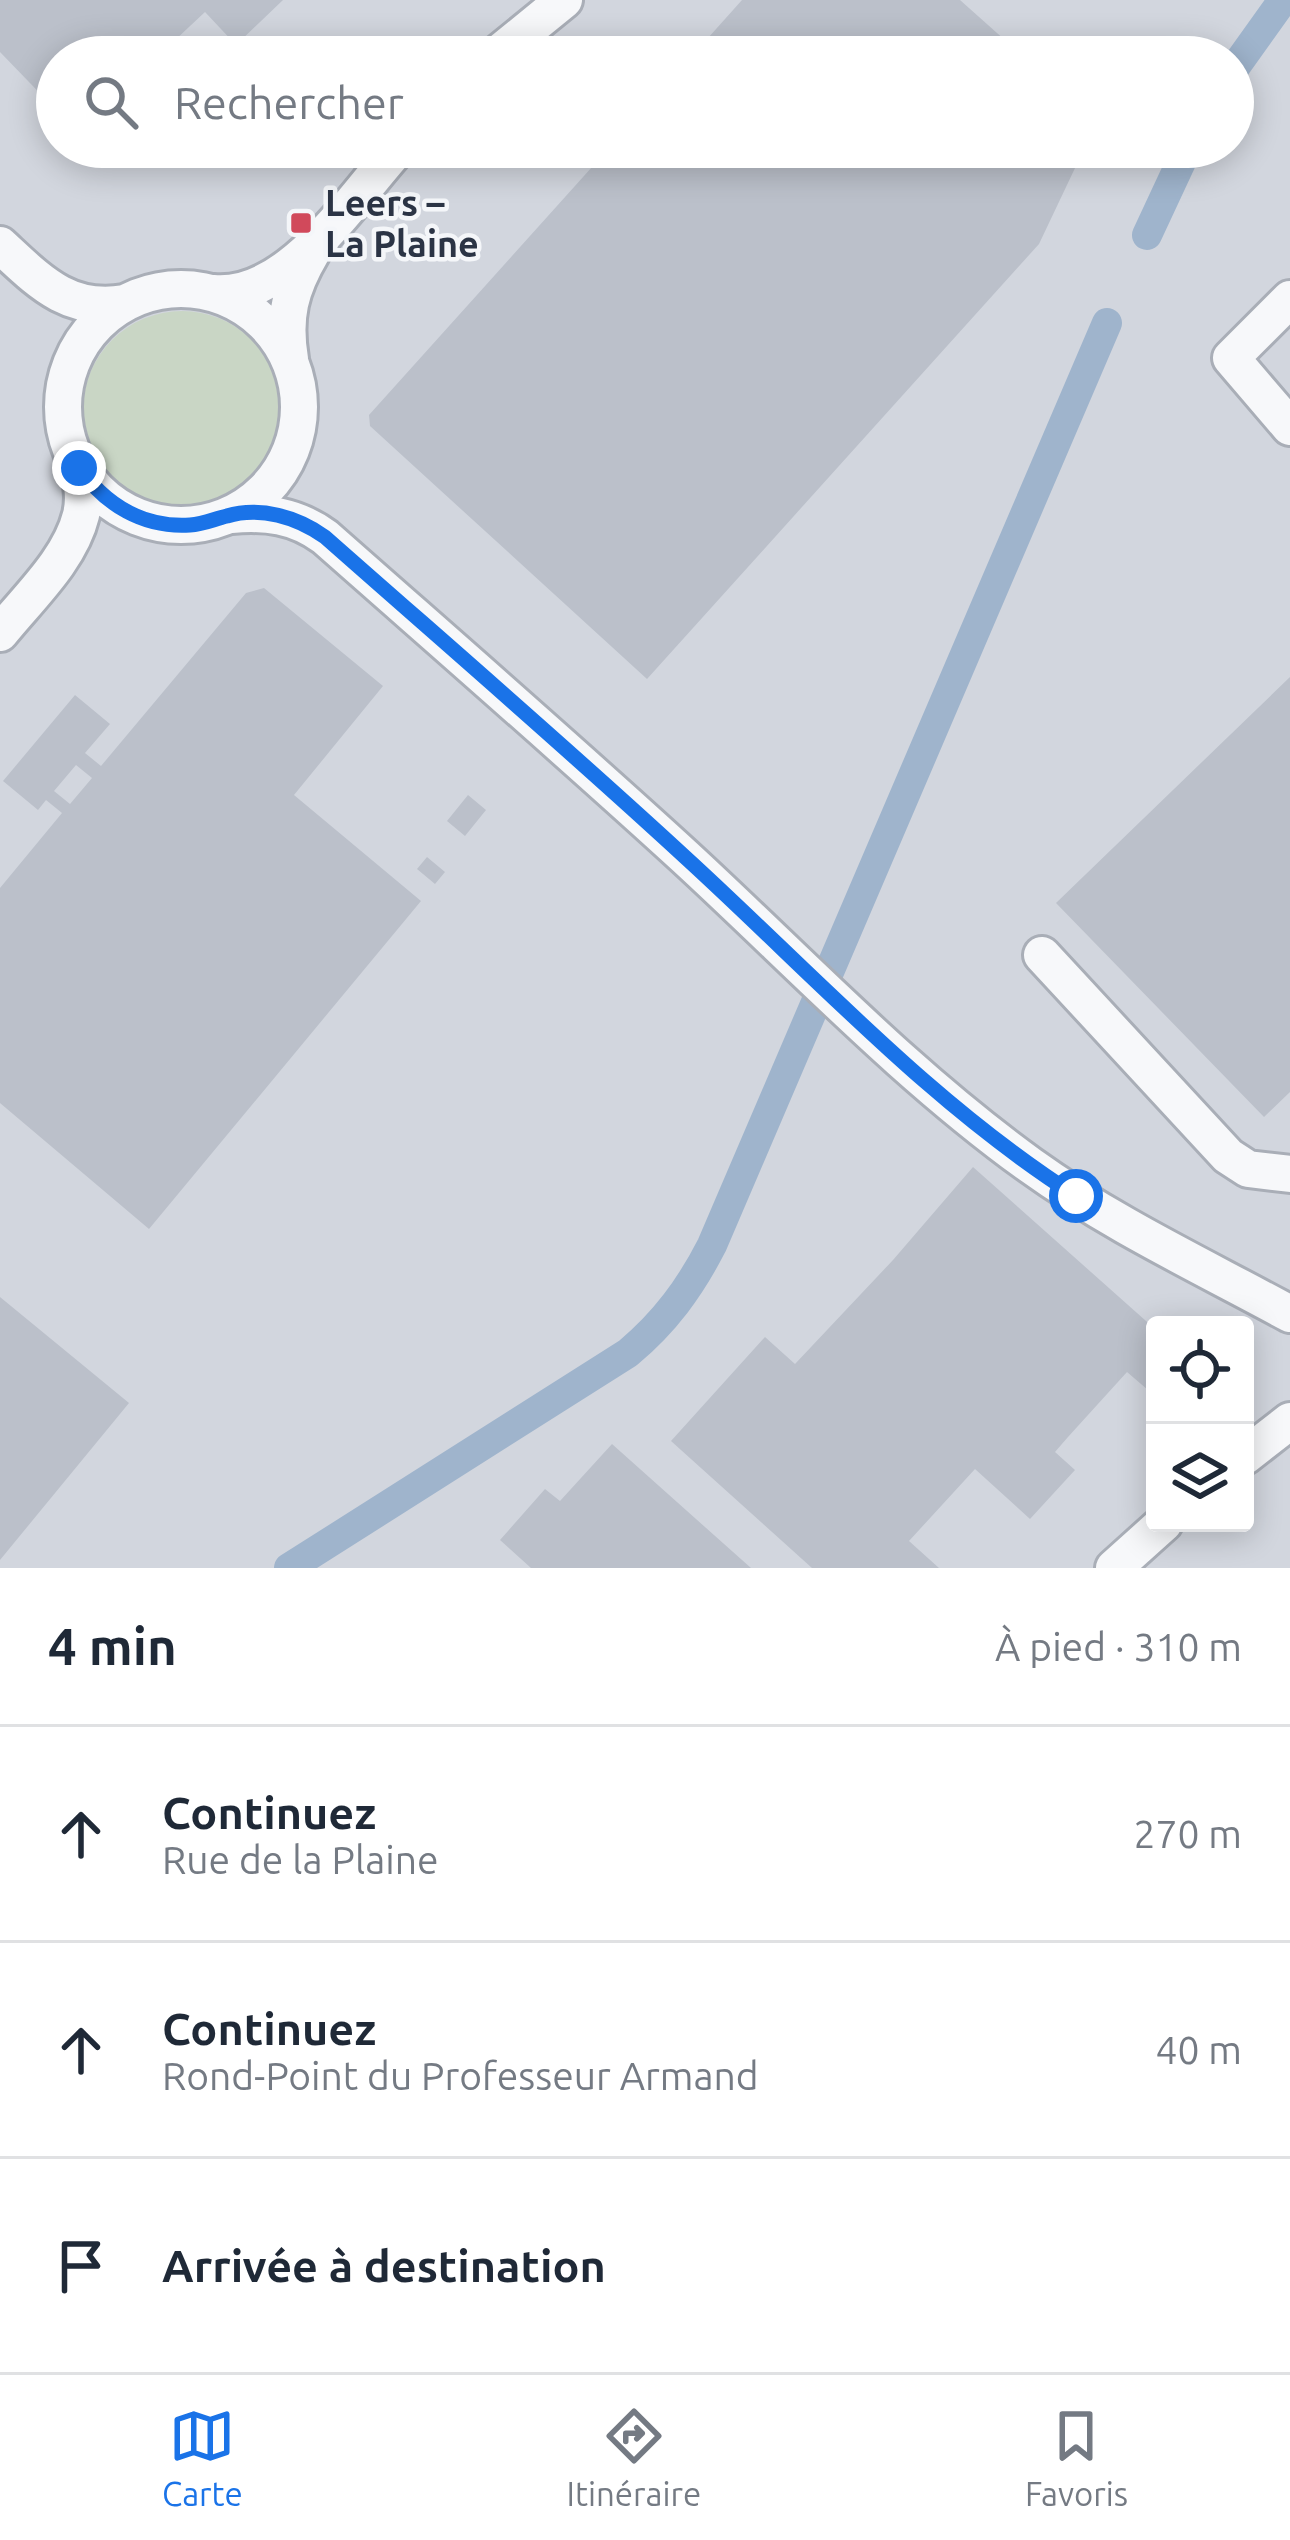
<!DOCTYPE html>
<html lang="fr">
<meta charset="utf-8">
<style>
:root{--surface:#fff;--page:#f2f2f3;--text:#1f2937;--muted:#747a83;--line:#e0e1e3;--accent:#1a73e8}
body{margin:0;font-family:Ubuntu,sans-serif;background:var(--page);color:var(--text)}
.controls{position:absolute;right:36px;bottom:36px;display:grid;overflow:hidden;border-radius:12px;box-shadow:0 6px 30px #0003}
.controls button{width:108px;height:108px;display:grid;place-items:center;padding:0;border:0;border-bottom:3px solid var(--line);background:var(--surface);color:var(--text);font:60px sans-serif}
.stop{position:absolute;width:36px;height:36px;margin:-27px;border:9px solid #1a73e8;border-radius:50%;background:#fff}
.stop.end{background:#1a73e8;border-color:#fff;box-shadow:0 3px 12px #0008}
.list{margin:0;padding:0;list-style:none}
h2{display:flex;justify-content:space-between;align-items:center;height:156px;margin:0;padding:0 48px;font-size:51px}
h2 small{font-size:39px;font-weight:400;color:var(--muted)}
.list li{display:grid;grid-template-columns:78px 1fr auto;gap:36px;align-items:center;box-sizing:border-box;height:216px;padding:0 48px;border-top:3px solid var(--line)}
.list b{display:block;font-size:45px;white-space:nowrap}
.list p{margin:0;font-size:39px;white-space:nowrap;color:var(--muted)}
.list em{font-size:39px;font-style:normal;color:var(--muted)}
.icon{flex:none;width:66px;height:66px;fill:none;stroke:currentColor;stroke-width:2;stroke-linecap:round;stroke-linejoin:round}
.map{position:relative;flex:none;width:1290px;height:1568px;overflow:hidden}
.search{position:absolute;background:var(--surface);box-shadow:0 6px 30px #0003;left:36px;right:36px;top:36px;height:132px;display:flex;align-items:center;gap:30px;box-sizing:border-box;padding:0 42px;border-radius:66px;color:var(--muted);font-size:45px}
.sheet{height:804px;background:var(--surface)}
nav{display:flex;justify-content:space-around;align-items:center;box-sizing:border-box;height:168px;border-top:3px solid var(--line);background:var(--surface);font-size:33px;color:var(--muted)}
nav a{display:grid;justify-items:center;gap:6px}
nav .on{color:var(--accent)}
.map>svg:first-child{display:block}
.built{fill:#d2d6de;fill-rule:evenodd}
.green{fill:#c9d6c5}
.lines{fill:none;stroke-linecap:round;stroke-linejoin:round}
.canal{stroke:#9fb4cc;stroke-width:30}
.building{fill:#bbc0ca;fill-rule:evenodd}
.minor-casing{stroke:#a9aeb7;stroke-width:42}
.minor{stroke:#f7f8fa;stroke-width:36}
.route{stroke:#1a73e8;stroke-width:15}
.poi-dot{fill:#d1495b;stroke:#f4f6f9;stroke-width:4.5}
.labels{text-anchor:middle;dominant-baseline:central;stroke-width:9;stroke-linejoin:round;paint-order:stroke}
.poi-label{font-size:36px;font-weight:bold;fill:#2b3445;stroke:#f4f6f9;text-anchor:start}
</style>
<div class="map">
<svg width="1290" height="1568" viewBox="0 0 1290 1568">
<rect width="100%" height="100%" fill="#e4e7ec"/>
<!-- built -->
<path class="built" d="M0,0H1290V1568H0ZM57,57H1233V147H57ZM1155,1325H1245V1523H1155Z"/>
<!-- green -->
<path class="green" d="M83 410a99 99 0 1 1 198 0a99 99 0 1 1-198 0Z"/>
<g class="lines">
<!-- canal -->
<path class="canal" d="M1233,70L1283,0
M1147,235L1188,147
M289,1568L628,1353C665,1322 690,1288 712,1245L1107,323"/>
</g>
<!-- building -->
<path class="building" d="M0,0H283L236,45L205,12L157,57H57V111L0,52Z
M742,0H960L1024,57H691Z
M610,147H1085L1039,244L647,679L370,426L369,415Z
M264,588L383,686L294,795L421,901L149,1229L0,1103V888L62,813L46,800L38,810L3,781L75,695L110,724L85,753L101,766L246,593ZM76,765L92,778L70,804L54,791Z
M1290,677V1092L1264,1117L1056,903Z
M468,795L486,810L465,836L447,821Z
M427,857L445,872L435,884L417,869Z
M973,1167L1155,1329V1381L1148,1390L1127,1372L1068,1437L1055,1452L1075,1470L1030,1519L975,1469L909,1541L939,1568H812L671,1441L765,1337L795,1364L893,1260Z
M0,1297L129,1403L0,1560Z
M612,1444L696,1519L751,1568H531L500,1540L545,1489L560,1501Z"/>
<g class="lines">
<!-- minor casing -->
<g class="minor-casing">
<path id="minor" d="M494,57L564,0
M0,245C39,281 68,313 125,303
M63 407a118 118 0 1 1 236 0a118 118 0 1 1-236 0Z
M213,293C290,300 352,198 399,147
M1290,299L1231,358L1290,427
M290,359C283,317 290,289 312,252
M231,515C266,512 295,515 325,537C445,643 566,748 685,857C798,961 905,1075 1030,1165C1112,1224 1202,1266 1290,1314
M0,633C28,598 70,560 81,515C85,499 82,483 79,468
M1042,955L1228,1156L1248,1169L1290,1174
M1245,1456L1290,1421
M1114,1568L1164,1523"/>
</g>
<!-- minor -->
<use href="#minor" class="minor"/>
</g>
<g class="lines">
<!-- route -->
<path class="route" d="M79,468C106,505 143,528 190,525C204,524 214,519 227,516C260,506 297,517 325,537C445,643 567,748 685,857C812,973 930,1103 1076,1196"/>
</g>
<!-- markers -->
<rect class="poi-dot" x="289" y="211" width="24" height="24" rx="6"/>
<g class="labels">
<!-- poi labels -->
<g class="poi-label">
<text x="325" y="202">Leers –<tspan x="325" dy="41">La Plaine</tspan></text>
</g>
</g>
</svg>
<div class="controls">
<button><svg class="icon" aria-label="locate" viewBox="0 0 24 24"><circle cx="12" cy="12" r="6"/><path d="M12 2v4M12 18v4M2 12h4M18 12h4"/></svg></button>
<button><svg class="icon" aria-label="layers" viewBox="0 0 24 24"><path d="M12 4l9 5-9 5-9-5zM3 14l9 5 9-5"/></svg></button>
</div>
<div class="stop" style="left:1076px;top:1196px"></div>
<div class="stop end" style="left:79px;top:468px"></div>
<div class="search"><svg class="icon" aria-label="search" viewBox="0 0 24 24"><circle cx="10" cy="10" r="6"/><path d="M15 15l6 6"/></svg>Rechercher</div>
</div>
<section class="sheet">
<h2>4 min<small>À pied · 310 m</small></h2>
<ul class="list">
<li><svg class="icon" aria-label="ahead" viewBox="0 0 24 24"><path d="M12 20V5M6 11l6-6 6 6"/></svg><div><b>Continuez</b><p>Rue de la Plaine</p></div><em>270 m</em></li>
<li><svg class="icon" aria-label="ahead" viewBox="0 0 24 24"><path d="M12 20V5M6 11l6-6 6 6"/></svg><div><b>Continuez</b><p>Rond-Point du Professeur Armand</p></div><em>40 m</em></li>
<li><svg class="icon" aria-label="arrive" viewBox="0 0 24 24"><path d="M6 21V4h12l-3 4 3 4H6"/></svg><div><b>Arrivée à destination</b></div></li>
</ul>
</section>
<nav>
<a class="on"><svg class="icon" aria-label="map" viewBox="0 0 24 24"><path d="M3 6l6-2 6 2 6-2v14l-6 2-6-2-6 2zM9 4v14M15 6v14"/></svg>Carte</a>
<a><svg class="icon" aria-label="directions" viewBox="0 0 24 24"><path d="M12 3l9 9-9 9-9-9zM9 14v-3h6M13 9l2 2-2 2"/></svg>Itinéraire</a>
<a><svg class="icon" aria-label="saved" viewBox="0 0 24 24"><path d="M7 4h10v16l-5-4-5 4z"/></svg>Favoris</a>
</nav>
